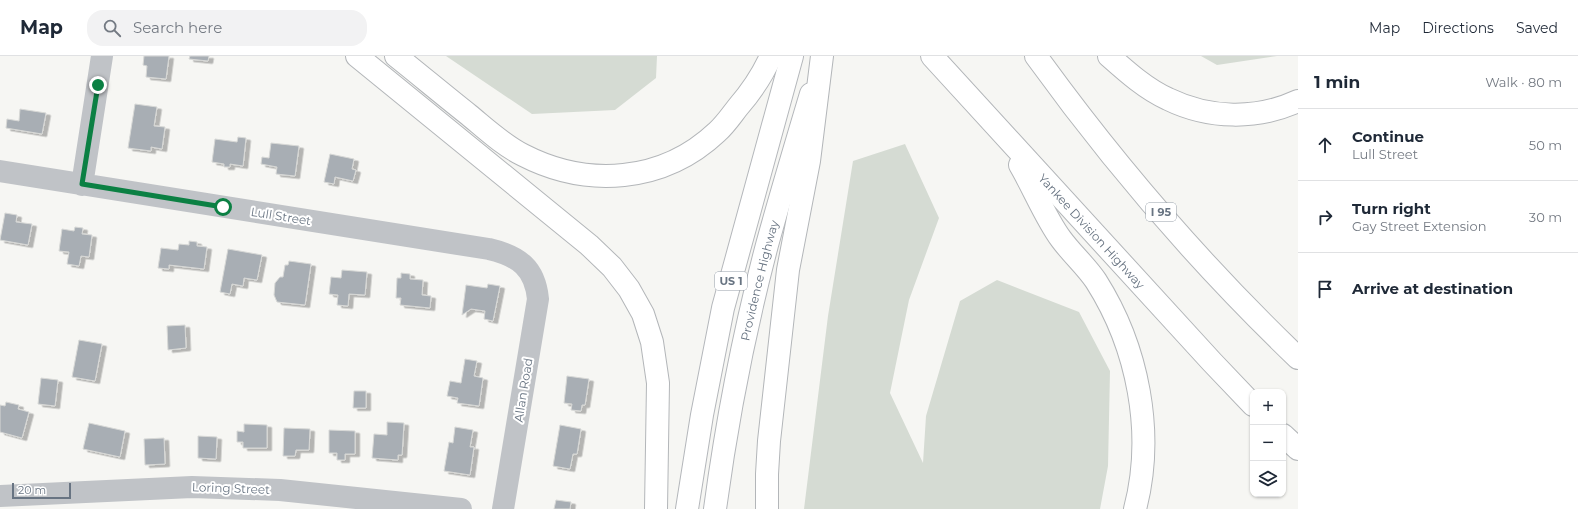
<!DOCTYPE html>
<meta charset="utf-8">
<style>
:root{--surface:#fff;--page:#f2f2f3;--text:#1f2937;--muted:#747a83;--line:#e0e1e3}
body{margin:0;font-family:Montserrat,sans-serif;background:var(--page);color:var(--text)}
.controls{position:absolute;right:12px;bottom:12px;display:grid;overflow:hidden;border-radius:8px;box-shadow:0 1px 3px #0004}
.controls button{width:36px;height:36px;display:grid;place-items:center;padding:0;border:0;border-bottom:1px solid var(--line);background:var(--surface);color:var(--text);font:20px sans-serif}
.scale{position:absolute;left:12px;bottom:10px;width:59px;box-sizing:border-box;padding-left:4px;border:2px solid #687482;border-top:0;font-size:11px;line-height:14px;white-space:nowrap;color:#687482;-webkit-text-stroke:3px #fff;paint-order:stroke}
.stop{position:absolute;width:12px;height:12px;margin:-9px;border:3px solid #0b8043;border-radius:50%;background:#fff}
.stop.end{background:#0b8043;border-color:#fff;box-shadow:0 1px 4px #0008}
.list{margin:0;padding:0;list-style:none}
h2{display:flex;justify-content:space-between;align-items:center;height:52px;margin:0;padding:0 16px;font-size:17px}
h2 small{font-size:13px;font-weight:400;color:var(--muted)}
.list li{display:grid;grid-template-columns:26px 1fr auto;gap:12px;align-items:center;box-sizing:border-box;height:72px;padding:0 16px;border-top:1px solid var(--line)}
.list b{display:block;font-size:15px;white-space:nowrap}
.list p{margin:0;font-size:13px;white-space:nowrap;color:var(--muted)}
.list em{font-size:13px;font-style:normal;color:var(--muted)}
.icon{flex:none;width:22px;height:22px;fill:none;stroke:currentColor;stroke-width:2;stroke-linecap:round;stroke-linejoin:round}
.map{position:relative;flex:none;width:1298px;height:453px;overflow:hidden}
header{display:flex;align-items:center;gap:24px;box-sizing:border-box;height:56px;padding:0 20px;background:var(--surface);border-bottom:1px solid var(--line)}
header strong{font-size:19px}
nav{display:flex;gap:22px;margin-inline-start:auto;font-size:14px}
.search{width:280px;height:36px;background:var(--page);display:flex;align-items:center;gap:10px;box-sizing:border-box;padding:0 14px;border-radius:16px;color:var(--muted);font-size:15px}
main{display:flex}
aside{flex:1;background:var(--surface)}
.map>svg:first-child{display:block}
.green{fill:#d5dbd3}
.building{fill:#a8aeb4;stroke:#d7d8d6;filter:url(#shadow)}
.lines{fill:none;stroke-linecap:round;stroke-linejoin:round}
.major-casing{stroke:#b4b7bb;stroke-width:24}
.highway-casing{stroke:#b3b6b9;stroke-width:24}
.minor{stroke:#c0c3c7;stroke-width:22}
.major{stroke:#fff;stroke-width:22}
.highway{stroke:#fff;stroke-width:22}
.route{stroke:#0b8043;stroke-width:5}
.labels{text-anchor:middle;dominant-baseline:central;stroke-width:4;stroke-linejoin:round;paint-order:stroke}
.shield{fill:#fff;stroke:#959ea8;stroke-width:1}
.shield-label{font-size:11px;font-weight:bold;fill:#687482}
.street-label{font-size:12px;fill:#687482;stroke:#fff}
</style>
<header>
<strong>Map</strong>
<div class="search"><svg class="icon" aria-label="search" viewBox="0 0 24 24"><circle cx="10" cy="10" r="6"/><path d="M15 15l6 6"/></svg>Search here</div>
<nav><a>Map</a><a>Directions</a><a>Saved</a></nav>
</header>
<main>
<div class="map">
<svg width="1298" height="453" viewBox="0 0 1298 453">
<defs>
<filter id="shadow"><feDropShadow dx="4.5" dy="2.5" stdDeviation="0" flood-color="#0004"/></filter>
</defs>
<rect width="100%" height="100%" fill="#f6f6f3"/>
<!-- green -->
<path class="green" d="M446,0H657L656,22L615,54L532,58Z
M1201,0H1277L1217,9Z
M905,88L939,162L909,244L890,337L923,407L926,360L960,245L997,224L1079,256L1110,315L1108,410L1100,453H804L828,260L853,105Z"/>
<!-- building -->
<path class="building" d="M144,0H169L166,23L146,21L147,10L143,9Z
M190,0H209L208,5L189,3Z
M135,48L157,51L154,70L165,71L162,93L151,91V95L128,92Z
M20,53L46,57L42,78L6,72L7,63L19,65Z
M238,81L246,82L243,110L230,108V111H224V108L212,106L215,83L237,86Z
M271,87L299,90L295,120L276,118L277,111L261,108L262,101L269,102Z
M330,98L354,103L352,113L356,114L353,125L335,121L334,128L324,126Z
M5,157L17,159L16,166L32,168L28,189L0,184Z
M75,171L83,172L82,178L92,179L89,201L81,200L79,210L67,208L69,196L59,195L62,173L74,175Z
M189,185L197,186V190L207,191L204,213L169,209V213L158,212L161,192L178,194L179,188L189,189Z
M228,193L262,199L257,224L244,222L243,230L232,228L230,238L220,236Z
M289,205L311,208L305,249L277,246L274,239L275,227L280,221H283L285,209H288Z
M342,214L367,216L365,239L349,238L348,250L337,249L338,239L329,238L331,221L341,222Z
M401,217L410,218V223L423,224L422,239L431,240L430,252L400,249L401,242H396L397,222H401Z
M488,228L500,230L493,265L484,263L485,255L471,253L462,259L466,229L487,232Z
M185,269L186,292L168,294L167,270Z
M79,284L102,288L95,325L72,321Z
M465,303L477,305L474,320L483,322L479,350L457,347L458,342L447,340L450,325L461,327Z
M567,320L589,323L585,349H582L581,355L571,354L572,348L564,347Z
M41,322L58,324L55,350L38,348Z
M354,335H366V352H353Z
M6,346L19,349L18,353L29,356L22,382L0,376V349L5,350Z
M387,366L404,367L402,399H398V404L372,402L374,378L387,379Z
M89,367L125,375L120,401L83,393Z
M244,368L267,369V392H243V386H237V375L244,376Z
M560,369L581,373L577,398H573L570,413L553,410Z
M455,371L473,374L470,391H474L470,419L444,415L449,386L453,387Z
M284,372L310,373L309,394H296L295,400H283Z
M329,374L355,375V398H345V404H337V397H329Z
M198,380L217,381L216,403L198,402Z
M164,382L165,408L145,409L144,383Z
M556,444L571,446L570,453H554Z"/>
<g class="lines">
<!-- major casing -->
<g class="major-casing">
<g id="major">
<path d="M687,453L702,359L723,252L792,0"/>
<path id="s1" d="M715,453C727,364 744,276 767,189C781,138 796,88 811,38"/>
</g>
</g>
<!-- highway casing -->
<g class="highway-casing">
<g id="highway">
<path d="M357,0L589,189L612,211L629,233L643,258L652,286L658,327L656,453"/>
<path d="M396,0C421,20 445,40 469,59C486,73 503,89 523,99C587,132 663,127 717,76C725,69 731,60 738,51C751,36 763,18 771,0"/>
<path id="s2" d="M932,0L1212,306L1253,349"/>
<path d="M1036,0C1114,108 1202,210 1298,302"/>
<path d="M1109,0C1127,16 1146,33 1168,43C1209,63 1257,64 1298,45"/>
<path d="M1020,109C1033,131 1046,163 1061,183C1072,198 1086,210 1096,225C1138,291 1155,377 1135,453"/>
<path d="M1283,379L1298,393"/>
<path d="M767,453V418L769,385L788,214L809,105L822,0"/>
</g>
</g>
<!-- minor -->
<path class="minor" d="M0,115L489,193C519,200 535,212 538,243L503,453
M82,129L102,0
M0,440L192,431L280,434L461,453"/>
<!-- major -->
<use href="#major" class="major"/>
<!-- highway -->
<use href="#highway" class="highway"/>
</g>
<g class="lines">
<!-- route -->
<path class="route" d="M98,29L82,128L223,151"/>
</g>
<g class="labels">
<!-- shield labels -->
<g class="shield">
<rect x="1146" y="147" width="30" height="18" rx="3"/>
<rect x="715" y="216" width="32" height="18" rx="3"/>
</g>
<g class="shield-label">
<text x="1161" y="156">I 95</text>
<text x="731" y="225">US 1</text>
</g>
<!-- street labels -->
<g class="street-label">
<text transform="translate(281 160) rotate(9)">Lull Street</text>
<text stroke="none"><textPath href="#s2" startOffset="237">Yankee Division Highway</textPath></text>
<text stroke="none"><textPath href="#s1" startOffset="233">Providence Highway</textPath></text>
<text transform="translate(523 334) rotate(-81)">Allan Road</text>
<text transform="translate(231 432) rotate(2)">Loring Street</text>
</g>
</g>
</svg>
<div class="controls">
<button>+</button>
<button>−</button>
<button><svg class="icon" aria-label="layers" viewBox="0 0 24 24"><path d="M12 4l9 5-9 5-9-5zM3 14l9 5 9-5"/></svg></button>
</div>
<div class="scale">20 m</div>
<div class="stop" style="left:223px;top:151px"></div>
<div class="stop end" style="left:98px;top:29px"></div>
</div>
<aside>
<h2>1 min<small>Walk · 80 m</small></h2>
<ul class="list">
<li><svg class="icon" aria-label="ahead" viewBox="0 0 24 24"><path d="M12 20V5M6 11l6-6 6 6"/></svg><div><b>Continue</b><p>Lull Street</p></div><em>50 m</em></li>
<li><svg class="icon" aria-label="right" viewBox="0 0 24 24"><path d="M7 20v-9h11M14 6l5 5-5 5"/></svg><div><b>Turn right</b><p>Gay Street Extension</p></div><em>30 m</em></li>
<li><svg class="icon" aria-label="arrive" viewBox="0 0 24 24"><path d="M6 21V4h12l-3 4 3 4H6"/></svg><div><b>Arrive at destination</b></div></li>
</ul>
</aside>
</main>
